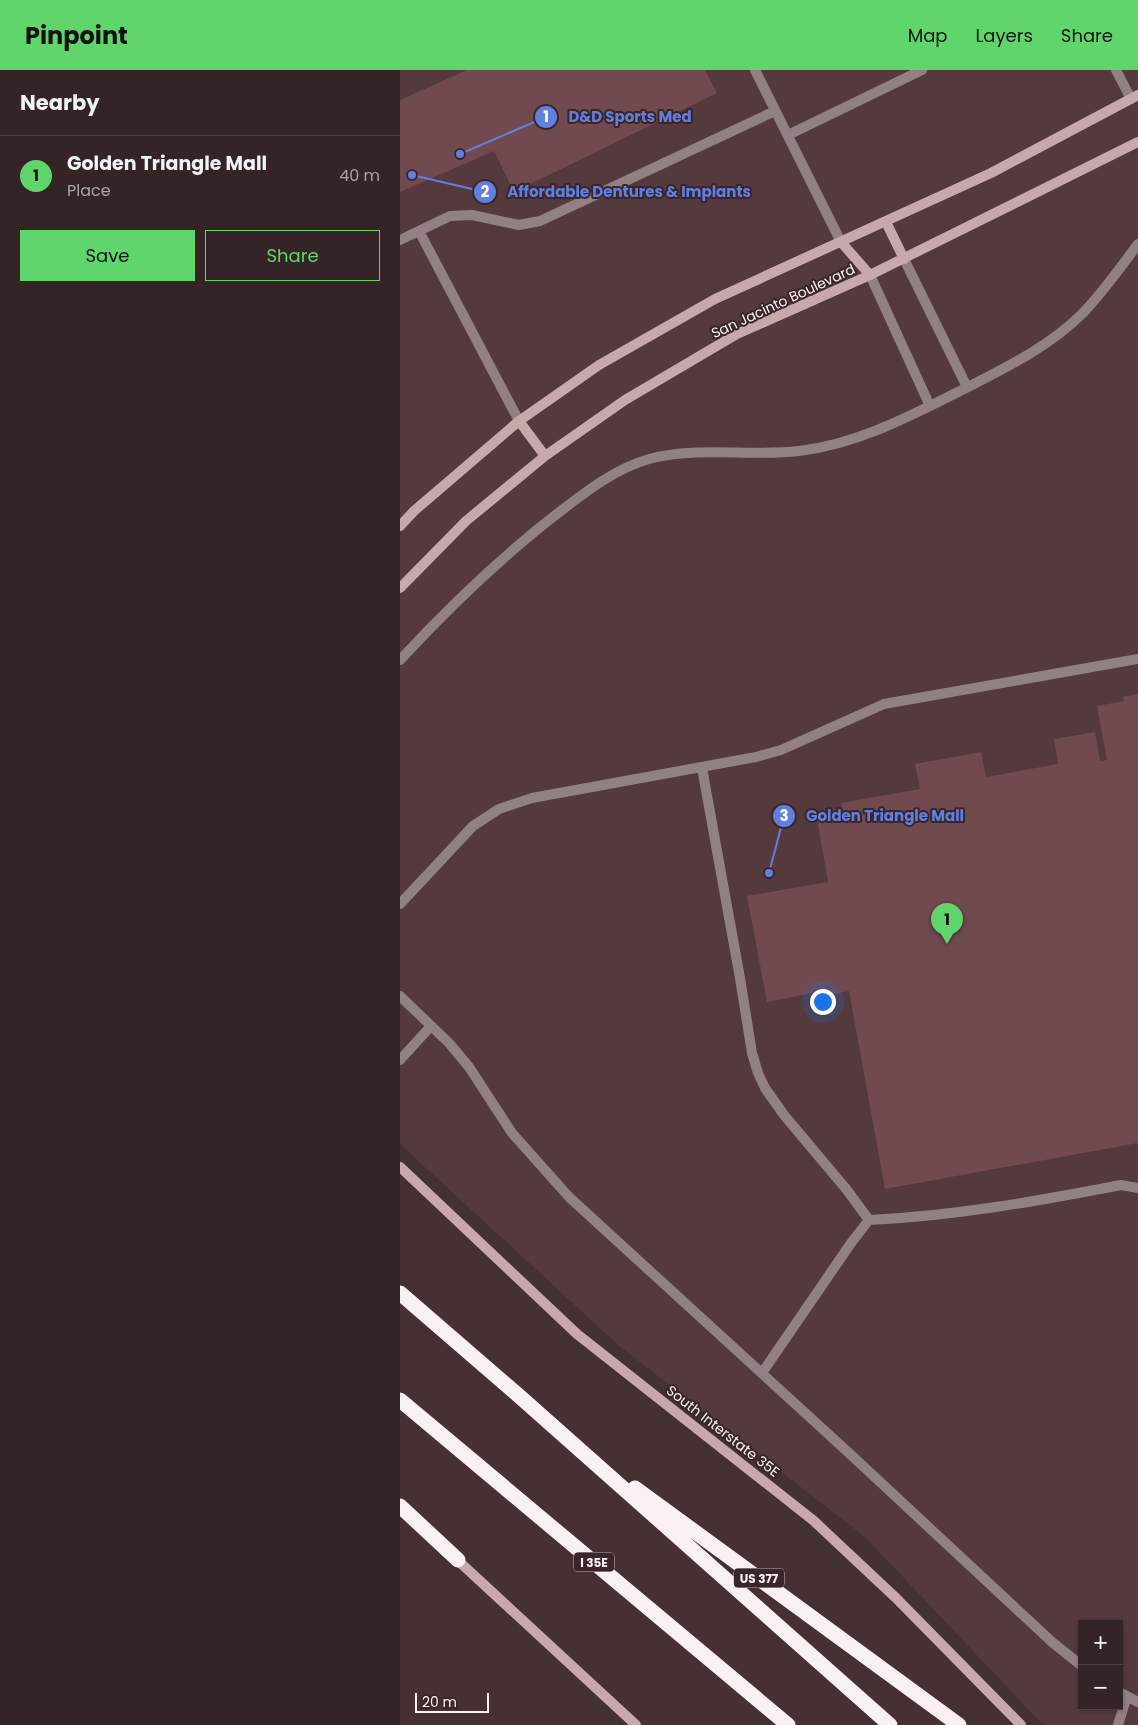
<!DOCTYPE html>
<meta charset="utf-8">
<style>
:root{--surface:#342426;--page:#3c2c2e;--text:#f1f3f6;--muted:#a9a4a7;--line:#4e4143;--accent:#5fd56b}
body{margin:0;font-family:Poppins,sans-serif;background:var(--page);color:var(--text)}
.controls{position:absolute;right:15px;bottom:15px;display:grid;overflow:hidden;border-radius:0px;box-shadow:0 1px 4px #0004}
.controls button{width:45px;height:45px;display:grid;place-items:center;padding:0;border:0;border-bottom:1px solid var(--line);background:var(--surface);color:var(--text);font:25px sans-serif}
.scale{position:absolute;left:15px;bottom:12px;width:74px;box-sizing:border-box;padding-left:5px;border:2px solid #fff1f2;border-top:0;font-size:14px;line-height:18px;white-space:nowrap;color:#fff1f2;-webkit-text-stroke:4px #3a2628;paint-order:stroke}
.you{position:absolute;left:422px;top:931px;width:18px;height:18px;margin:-12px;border:4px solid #fff;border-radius:50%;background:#1a73e8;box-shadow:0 0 0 8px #1a73e833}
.badge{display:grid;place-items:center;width:32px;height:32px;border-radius:50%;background:var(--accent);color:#111;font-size:16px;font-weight:700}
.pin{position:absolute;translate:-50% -41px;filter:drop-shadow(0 1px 2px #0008)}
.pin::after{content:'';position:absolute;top:26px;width:18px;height:15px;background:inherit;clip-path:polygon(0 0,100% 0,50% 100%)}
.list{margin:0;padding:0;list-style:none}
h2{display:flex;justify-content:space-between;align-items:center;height:65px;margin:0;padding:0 20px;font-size:21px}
h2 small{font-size:16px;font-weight:400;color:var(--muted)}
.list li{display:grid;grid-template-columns:32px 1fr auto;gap:15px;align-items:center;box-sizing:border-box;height:80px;padding:0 20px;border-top:1px solid var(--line)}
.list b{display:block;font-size:19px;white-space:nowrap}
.list p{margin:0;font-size:16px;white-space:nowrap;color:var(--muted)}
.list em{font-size:16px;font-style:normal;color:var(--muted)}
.actions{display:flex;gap:10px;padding:15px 20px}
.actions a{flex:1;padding:11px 0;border:1px solid var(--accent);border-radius:0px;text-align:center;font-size:18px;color:var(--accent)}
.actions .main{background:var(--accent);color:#111}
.map{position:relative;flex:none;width:738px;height:1655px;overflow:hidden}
header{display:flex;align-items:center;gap:30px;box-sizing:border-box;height:70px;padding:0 25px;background:var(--accent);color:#111}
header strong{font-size:24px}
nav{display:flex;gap:28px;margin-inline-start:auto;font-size:18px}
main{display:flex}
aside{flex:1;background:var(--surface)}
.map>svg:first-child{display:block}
.built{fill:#54393d;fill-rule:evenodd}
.building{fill:#704a4f}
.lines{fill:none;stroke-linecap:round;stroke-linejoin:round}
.lane{stroke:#938082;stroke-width:10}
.street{stroke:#938082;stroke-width:10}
.secondary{stroke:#c7a9ac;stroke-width:10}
.highway{stroke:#faf0f1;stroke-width:15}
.labels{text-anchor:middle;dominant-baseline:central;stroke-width:4;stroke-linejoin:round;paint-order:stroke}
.shield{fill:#3a2628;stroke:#c4b4b5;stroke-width:1}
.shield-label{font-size:12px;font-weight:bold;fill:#fff1f2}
.street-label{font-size:14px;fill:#fff1f2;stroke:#3a2628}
.leader{fill:none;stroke:#617fe0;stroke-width:2}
.callout-dot{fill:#617fe0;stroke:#3a2628;stroke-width:2}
.mark-label{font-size:15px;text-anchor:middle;font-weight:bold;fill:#fff}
.callout-label{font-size:15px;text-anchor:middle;font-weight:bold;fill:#617fe0;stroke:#3a2628;stroke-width:4;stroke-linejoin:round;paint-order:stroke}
</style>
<header>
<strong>Pinpoint</strong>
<nav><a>Map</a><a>Layers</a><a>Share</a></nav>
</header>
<main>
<aside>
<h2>Nearby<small></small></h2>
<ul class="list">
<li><span class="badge">1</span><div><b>Golden Triangle Mall</b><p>Place</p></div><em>40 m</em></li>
</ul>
<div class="actions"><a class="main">Save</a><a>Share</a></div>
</aside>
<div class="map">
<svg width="738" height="1655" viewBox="0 0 738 1655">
<rect width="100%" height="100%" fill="#453032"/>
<!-- built -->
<path class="built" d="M0,0H738V1655H643L465,1467L218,1275L0,1074ZM682,1554H719V1636H682Z"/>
<!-- building -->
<path class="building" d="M67,0H305L317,23L114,122L94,81L0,122V30Z
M738,624V1073L485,1119L449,921L419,927L418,922L367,932L347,826L428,812L416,743L442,738L441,733L520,719L515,694L581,682L586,707L658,694L654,669L695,662L700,691L707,690L697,636L724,631L723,627Z"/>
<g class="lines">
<!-- lane -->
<path class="lane" d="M716,0L731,29
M388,65L522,0
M19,161L119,351
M0,170L50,146L72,145L119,155L140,151L375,41
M504,189L567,317
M470,205L530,336
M0,590C50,536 103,485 162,440C188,420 217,398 249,389C298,376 350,387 399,381C457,374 508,347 560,321C603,299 648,278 683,243C703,222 721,197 738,174
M302,698L340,908L352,983L358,1003L365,1018L384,1045L447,1120L469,1150
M0,834L73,756L99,739L132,728L356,687L381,680L484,634L738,589
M0,926L49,973L69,997L112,1063L169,1127L449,1383L652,1572L682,1596
M0,990L31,956
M362,1303L451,1173L469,1150C554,1146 638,1131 721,1115L738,1118
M719,1622L738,1632
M718,1655L727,1626"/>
<!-- street -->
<path class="street" d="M355,0L441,172"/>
<!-- secondary -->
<path class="secondary" d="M486,152L504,189
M441,172L470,205
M119,351L145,386
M0,456L14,441L119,351L199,295L315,229L591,103L738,25
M0,518L66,451L145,386L225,330L337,264L470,205L738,72
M0,1097L177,1264L414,1451L496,1528L621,1655
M53,1486L236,1655"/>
<!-- highway -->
<path class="highway" d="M0,1223L118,1325L490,1655
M0,1330L388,1655
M235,1418L559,1655
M0,1436L58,1490"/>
</g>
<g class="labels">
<!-- shield labels -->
<g class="shield">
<rect x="174" y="1482.5" width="40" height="19" rx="4"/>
<rect x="334" y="1498.5" width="50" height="19" rx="4"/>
</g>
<g class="shield-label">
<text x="194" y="1492">I 35E</text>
<text x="359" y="1508">US 377</text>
</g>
<!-- street labels -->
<g class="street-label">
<text transform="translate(383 231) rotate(-25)">San Jacinto Boulevard</text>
<text transform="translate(323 1361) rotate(38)">South Interstate 35E</text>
</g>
</g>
<!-- callouts -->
<path class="leader" d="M60 84L146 47M12 105L85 122M369 803L384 746"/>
<g class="callout-dot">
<circle cx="60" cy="84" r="5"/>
<circle cx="12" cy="105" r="5"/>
<circle cx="369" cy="803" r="5"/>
<circle cx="146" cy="47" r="12"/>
<circle cx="85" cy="122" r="12"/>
<circle cx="384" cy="746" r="12"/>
</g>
<g class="mark-label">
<text x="146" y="52">1</text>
<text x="85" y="127">2</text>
<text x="384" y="751">3</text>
</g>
<g class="callout-label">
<text x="230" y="52">D&amp;D Sports Med</text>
<text x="229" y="127">Affordable Dentures &amp; Implants</text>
<text x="485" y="751">Golden Triangle Mall</text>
</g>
</svg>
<div class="controls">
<button>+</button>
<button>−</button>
</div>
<div class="scale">20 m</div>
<div class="you"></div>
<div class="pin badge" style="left:547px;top:874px">1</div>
</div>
</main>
